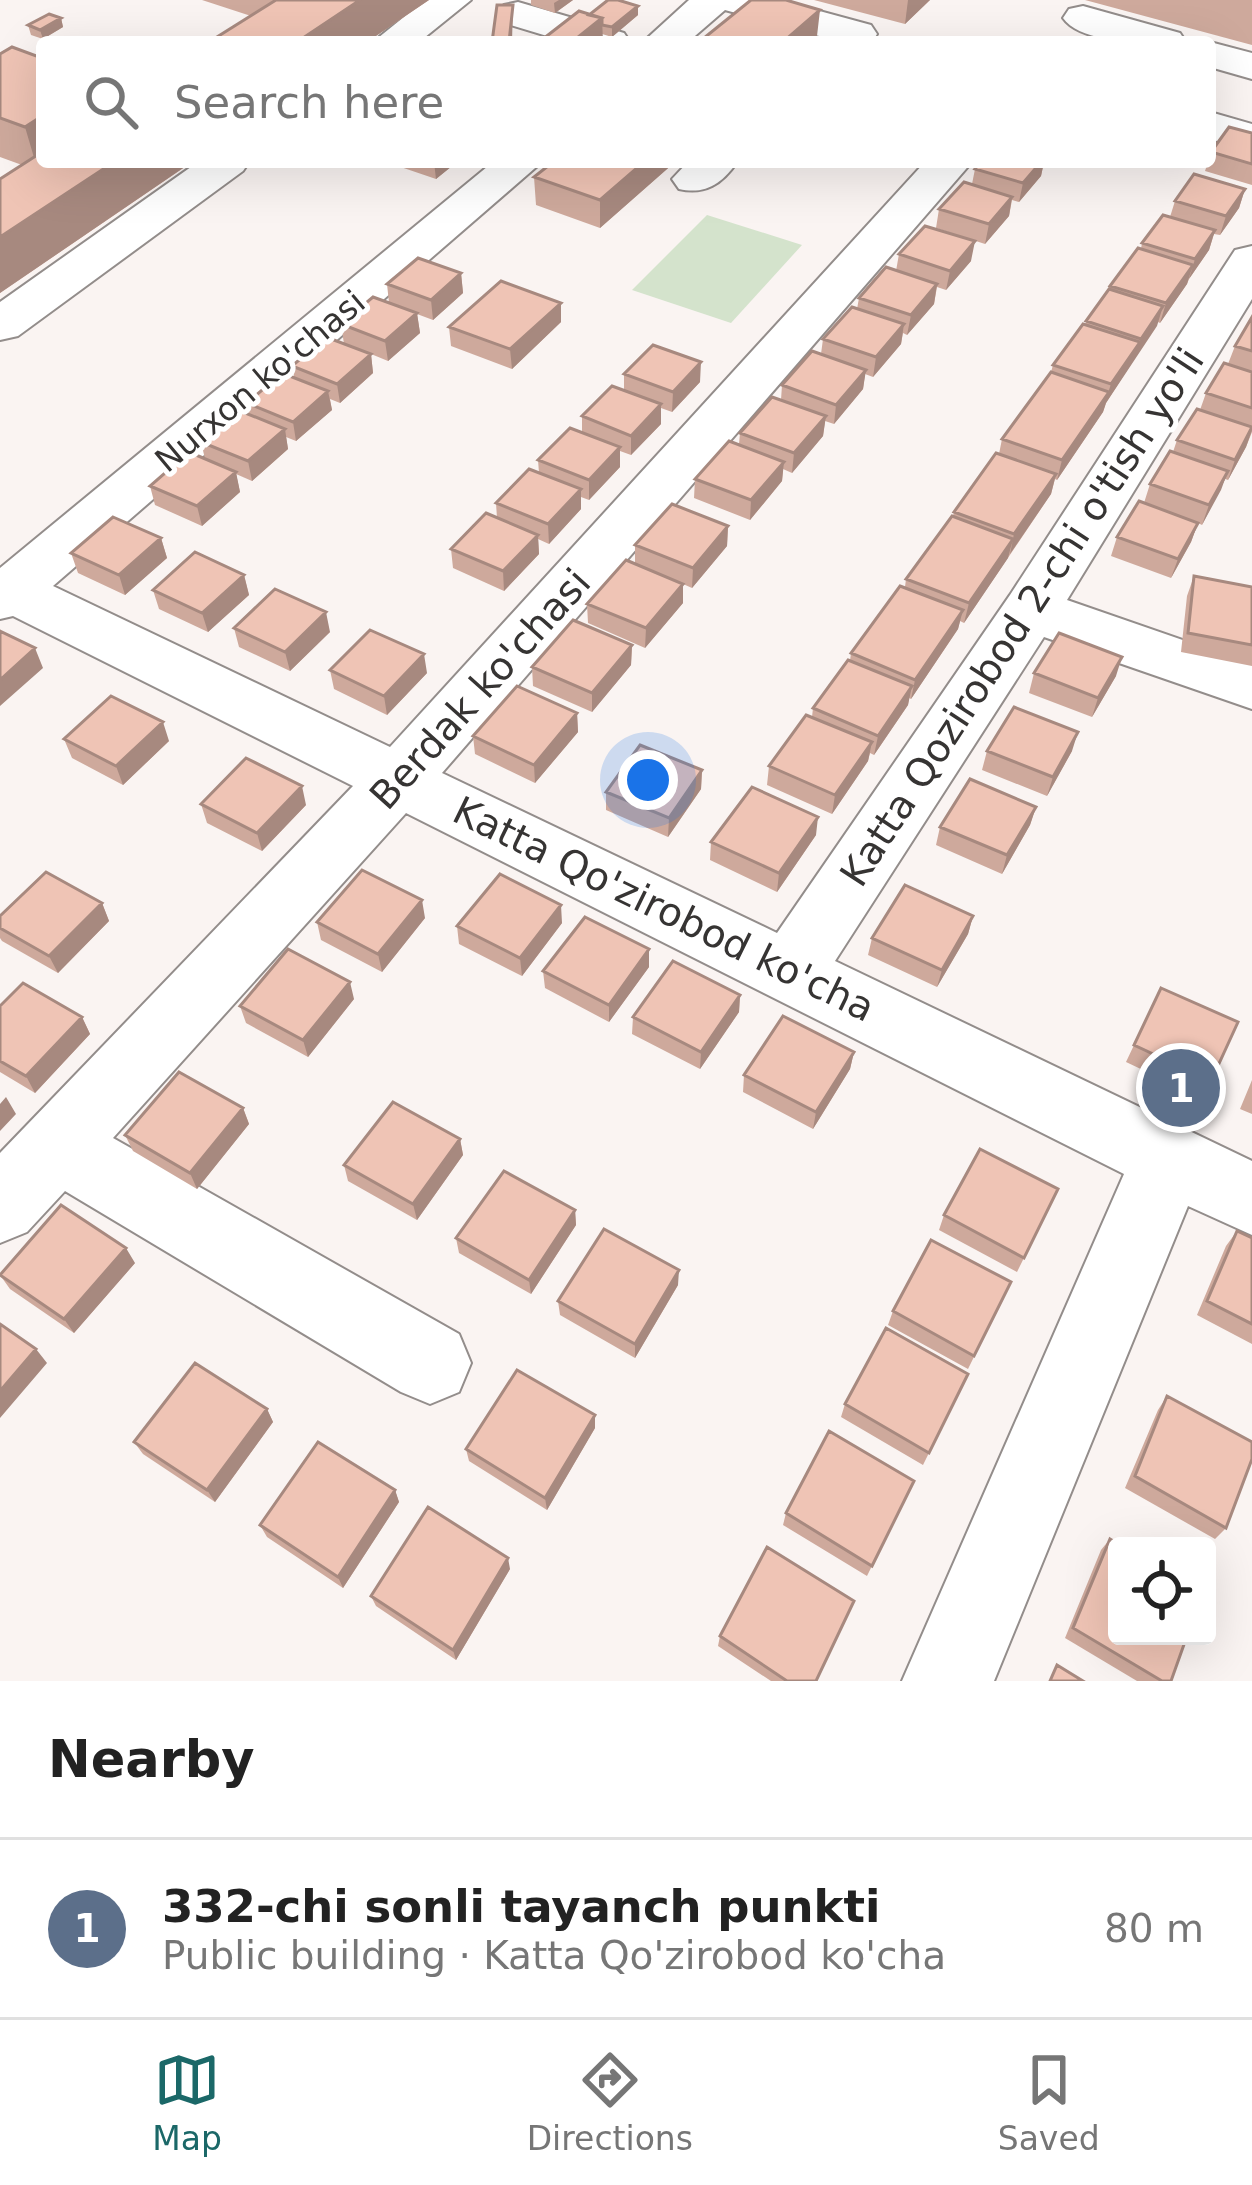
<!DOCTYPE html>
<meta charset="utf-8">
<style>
:root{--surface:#fff;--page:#f2f2f2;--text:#222;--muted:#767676;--line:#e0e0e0;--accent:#1b6868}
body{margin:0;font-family:"DejaVu Sans",sans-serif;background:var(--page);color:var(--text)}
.controls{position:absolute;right:36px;bottom:36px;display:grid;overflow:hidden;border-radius:12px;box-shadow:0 12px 48px #0002}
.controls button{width:108px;height:108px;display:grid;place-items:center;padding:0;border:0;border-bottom:3px solid var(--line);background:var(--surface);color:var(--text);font:60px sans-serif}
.you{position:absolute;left:648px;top:780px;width:42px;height:42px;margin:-30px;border:9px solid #fff;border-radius:50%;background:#1a73e8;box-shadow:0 0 0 18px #1a73e833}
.badge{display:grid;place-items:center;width:78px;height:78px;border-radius:50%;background:var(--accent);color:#fff;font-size:39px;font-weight:700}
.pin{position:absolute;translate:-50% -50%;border:6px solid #fff;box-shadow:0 3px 12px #0006}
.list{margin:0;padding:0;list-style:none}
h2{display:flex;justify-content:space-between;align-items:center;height:156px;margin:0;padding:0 48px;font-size:51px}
h2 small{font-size:39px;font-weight:400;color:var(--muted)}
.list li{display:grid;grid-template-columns:78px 1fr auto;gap:36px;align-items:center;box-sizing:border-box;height:180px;padding:0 48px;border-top:3px solid var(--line)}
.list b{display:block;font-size:45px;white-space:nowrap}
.list p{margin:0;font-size:39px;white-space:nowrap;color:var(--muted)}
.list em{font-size:39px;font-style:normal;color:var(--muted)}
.icon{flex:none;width:66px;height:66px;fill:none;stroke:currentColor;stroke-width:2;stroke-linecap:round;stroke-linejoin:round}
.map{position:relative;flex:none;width:1252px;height:1681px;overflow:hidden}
.search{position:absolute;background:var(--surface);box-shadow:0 12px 48px #0002;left:36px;right:36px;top:36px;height:132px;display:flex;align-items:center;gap:30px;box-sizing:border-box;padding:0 42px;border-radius:12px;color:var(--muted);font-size:45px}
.sheet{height:336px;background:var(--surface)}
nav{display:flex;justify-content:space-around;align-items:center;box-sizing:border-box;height:168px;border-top:3px solid var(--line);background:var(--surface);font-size:33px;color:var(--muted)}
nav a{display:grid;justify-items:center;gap:6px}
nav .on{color:var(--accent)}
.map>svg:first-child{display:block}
.green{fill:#d4e3cc}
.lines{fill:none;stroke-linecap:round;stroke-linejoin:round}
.minor-casing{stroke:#938d8b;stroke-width:4}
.minor{fill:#fff;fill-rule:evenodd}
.wall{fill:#cea99c}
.shaded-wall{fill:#a7897f}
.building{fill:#efc4b5;stroke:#a7897f;stroke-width:3}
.labels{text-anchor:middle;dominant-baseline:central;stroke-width:10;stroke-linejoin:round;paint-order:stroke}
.far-street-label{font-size:33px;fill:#363433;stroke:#fff}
.street-label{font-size:39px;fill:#363433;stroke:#fff}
</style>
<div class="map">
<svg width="1252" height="1681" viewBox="0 0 1252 1681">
<rect width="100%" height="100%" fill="#faf4f2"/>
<!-- green -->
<path class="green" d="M707,215L802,245L731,323L632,290Z"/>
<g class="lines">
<!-- minor casing -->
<g class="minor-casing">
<path id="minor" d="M425,0H471L419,42H373Z
M689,0H779L871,25L877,34L872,42H828L830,39L725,10L688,42H643Z
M518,2L624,33L630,42H567L504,23L498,14L504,5Z
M1083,6L1180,33L1186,42C1155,42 1082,46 1063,18L1069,9Z
M1208,42H1210L1252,53V79L1210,67Z
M1210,112L1252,124V151L1210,139Z
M198,162H249L243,171L18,336L0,340V302Z
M493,162H542L53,586L390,747L925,162H972L442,773L777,933L1010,595L1235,250L1252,246V299L1067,600L1252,664V709L1044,637L835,961L1252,1161V1235L1188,1206L994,1681H902L1124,1174L406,813L113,1138L459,1334L471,1363L459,1392L430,1404L401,1392L65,1191L27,1232L0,1243V1153L353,786L13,616L0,619V568Z
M688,162H737C722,184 705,195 679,189L672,179Z"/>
</g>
<!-- minor -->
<use href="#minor" class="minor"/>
</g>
<!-- wall -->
<path class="wall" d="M202,0H429L367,42H209L251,16Z
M531,0H573L555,13L531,5Z
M814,0H930L905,24Z
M1085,0H1252V45Z
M638,6V15L612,37L602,34L603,42H539L589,15Z
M61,18L63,27L43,39L31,35L28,25Z
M0,54L42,162H192L0,293V179L22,165L0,157Z
M1252,133V185L1205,171L1208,162H1210L1211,152Z
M386,162H457L436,179Z
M675,162L600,228L536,205L534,177Z
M981,162H1044L1041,176L1019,202L1012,200L1009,216L985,244L936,228L939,209L972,184L975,169Z
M1245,189L1239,208L1220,235L1214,234L1209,250L1189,279L1187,284L1160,323L1158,322L1106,403L1103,412L1057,480L1055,479L1051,494L964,623L960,621L958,629L911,699L909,698L908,705L874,755L870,753L868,761L832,814L767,785L769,766L812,717L813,708L850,661L851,653L905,587L906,579L953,516L954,512L999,454L1002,439L1051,372L1053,365L1085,324L1110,286L1141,249L1142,243L1170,217L1175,201Z
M899,254L971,261L946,290L937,287L934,304L907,335L903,333L901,344L873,377L865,374L863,389L834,424L825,421L823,436L792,473L783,469L782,481L750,520L694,498L695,479L739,444L740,433L781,400L782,385L821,354L823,339L857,309L859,298L896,271Z
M461,273L463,293L433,320L417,314L420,333L388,361L371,354L373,373L340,403L330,399L332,410L296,441L286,437L288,449L252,481L236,474L240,492L202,526L155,505L150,486L205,459L201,442L249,415L247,403L294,377L292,366L344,344L341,324L389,303L387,284Z
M561,303V322L512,369L451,346L449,327Z
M1252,317V432L1246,447L1228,480L1225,479L1202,525L1198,523L1191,542L1171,578L1111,556L1117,537L1144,503L1150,484L1173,452L1177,440L1200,410L1206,393L1228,364L1235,346Z
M624,374L700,382L672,412L661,408V424L631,455L620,451V467L589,500L581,497V509L549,544L538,539L539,554L504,591L453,568L451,549L497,518L496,503L539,473L538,460L582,432V416L624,390Z
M728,526L727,546L692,588L683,584V603L645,648L588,623L587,604L635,564V545Z
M161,538L167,558L125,595L78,573L71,553Z
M244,575L249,595L208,632L159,609L153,590Z
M1194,576L1252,587V666L1181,652L1187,596Z
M234,628L330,632L290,671L239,647Z
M632,645L631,665L592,712L533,686L532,667Z
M330,670L427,673L387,715L334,689Z
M1034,673L1116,676L1092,717L1029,693Z
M577,713L578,732L535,783L475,754L473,736Z
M64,739L169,741L123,785L72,758Z
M987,751H1072L1047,796L982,770Z
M702,770L701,789L668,837L606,810V792Z
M201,804L306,805L262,851L207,823Z
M1036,807L1030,825L1002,874L936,845L940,827Z
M816,835L777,892L710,860L711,842Z
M102,903L109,921L58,973L2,941L0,938V916Z
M973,916L968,934L937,987L868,955L872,938Z
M425,918L382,972L321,940L317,922Z
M562,923L522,976L459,944L457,926Z
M649,967L609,1022L545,988L543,971Z
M1161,988L1211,1081L1202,1098L1126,1062Z
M740,995L739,1012L700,1069L632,1034L633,1017Z
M354,999L308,1057L246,1023L240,1006Z
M0,1006L82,1017L90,1034L35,1093L0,1072Z
M854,1052L850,1069L813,1129L743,1092L744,1075Z
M1252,1080V1114L1240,1109Z
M243,1108L249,1124L197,1189L133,1151L125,1135Z
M460,1139L463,1155L417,1220L348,1181L344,1165Z
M1058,1189L1017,1272L939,1230L944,1215Z
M575,1210L576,1225L531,1294L459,1253L456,1238Z
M1237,1231L1252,1238V1344L1197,1315L1226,1246Z
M135,1263L74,1333L10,1289L0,1275Z
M1011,1282L968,1369L888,1325L893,1311Z
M678,1285L635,1358L560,1315L558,1301Z
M968,1374L923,1465L841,1417L845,1404Z
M1167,1396L1226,1528L1215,1539L1125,1488L1158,1410Z
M267,1409L273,1422L215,1502L143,1454L134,1442Z
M595,1428L547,1510L469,1461L466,1449Z
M914,1481L867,1576L783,1525L786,1513Z
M395,1490L399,1502L343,1588L267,1537L260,1525Z
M1110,1539L1171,1681H1137L1065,1638L1101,1550Z
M510,1569L456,1660L376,1606L371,1596Z
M720,1636L816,1681H771L718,1646Z"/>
<!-- shaded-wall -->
<path class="shaded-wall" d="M360,0H429L367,42H297Z
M559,0H573L555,13L554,3Z
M908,0H930L905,24Z
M513,5L512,42H509Z
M638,6V15L612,37V27Z
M820,10L817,36L811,42H783Z
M61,18L63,27L43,39L40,30Z
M602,18L603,42H572Z
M42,116V162L38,171L25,127Z
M114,162H192L0,293V237Z
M434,162H457L436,179Z
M644,162H675L600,228V200Z
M1041,162H1044L1041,176L1019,202L1023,183Z
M1245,189L1239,208L1220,235L1226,216Z
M1012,197L1009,216L985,244L989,224Z
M1215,230L1209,250L1189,279L1195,259Z
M975,241L971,261L946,290L950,271Z
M1193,265L1187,284L1160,323L1166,303Z
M461,273L463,293L433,320L431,300Z
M937,284L934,304L907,335L911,315Z
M561,303V322L512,369L510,349Z
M1163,306L1157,326L1106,403L1103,412L1057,480L1062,460L1108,393L1111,384Z
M417,313L420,333L388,361L385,341Z
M904,324L901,344L873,377L876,357Z
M371,354L373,373L340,403L337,384Z
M701,362L700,382L672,412L673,392Z
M866,370L863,389L834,424L836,405Z
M328,391L332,410L296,441L293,422Z
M661,404V424L631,455V436Z
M826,416L823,436L792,473L794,453Z
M285,429L288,449L252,481L248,461Z
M1252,430L1246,447L1228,480L1235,460Z
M620,447V467L589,500V480Z
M784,462L782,481L750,520L751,500Z
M1228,471L1221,490L1202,525L1209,505Z
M236,472L240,492L202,526L197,506Z
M1056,474L1051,494L1010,554L1014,534Z
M581,489V509L549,544L548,524Z
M1198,523L1191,542L1171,578L1178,559Z
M728,526L727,546L692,588L693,568Z
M538,535L539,554L504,591L503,571Z
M161,538L167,558L125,595L119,575Z
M1013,539L1008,558L964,623L969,603Z
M244,575L249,595L208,632L202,613Z
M683,584V603L645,648L646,628Z
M963,610L958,629L911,699L915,680Z
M326,612L330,632L290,671L285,652Z
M632,645L631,665L592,712V693Z
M35,648L43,668L0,706V680Z
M424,654L427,673L387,715L384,696Z
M1122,657L1116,676L1092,717L1098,698Z
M912,686L908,705L874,755L878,736Z
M577,713L578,732L535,783L534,765Z
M163,722L169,741L123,785L116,766Z
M1078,732L1072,751L1047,796L1053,777Z
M872,742L868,761L832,814L835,795Z
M702,770L701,789L668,837L669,818Z
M302,786L306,805L262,851L257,833Z
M1036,807L1030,825L1002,874L1007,855Z
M818,817L816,835L777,892L779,873Z
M422,900L425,918L382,972L378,954Z
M102,903L109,921L58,973L49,956Z
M561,905L562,923L522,976L520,958Z
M973,916L968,934L937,987L942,970Z
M649,949V967L609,1022V1005Z
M350,982L354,999L308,1057L303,1040Z
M740,995L739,1012L700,1069L701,1052Z
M82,1017L90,1034L35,1093L26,1076Z
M854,1052L850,1069L813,1129L816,1112Z
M6,1097L16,1114L0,1131V1104Z
M243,1108L249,1124L197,1189L190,1173Z
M460,1139L463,1155L417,1220L413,1204Z
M575,1210L576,1225L531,1294L529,1280Z
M126,1248L135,1263L74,1333L64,1319Z
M679,1270L678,1285L635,1358V1344Z
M36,1349L47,1363L0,1418V1391Z
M267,1409L273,1422L215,1502L207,1490Z
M595,1415V1428L547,1510L545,1498Z
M395,1490L399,1502L343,1588L338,1577Z
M508,1558L510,1569L456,1660L453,1650Z"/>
<!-- building -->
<path class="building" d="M276,0H360L297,42H209Z
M608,0H618L638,6L612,27L602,25V18L589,15Z
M751,0H786L820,10L783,42H699Z
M497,5H513L509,42H492Z
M579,11L602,18L572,42H539Z
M49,14L61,18L40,30L28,25Z
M12,47L42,58V116L25,127L0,118V54Z
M1229,127L1252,133V164L1211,152Z
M42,152V162H114L0,237V179Z
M553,162H644L600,200L534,177Z
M981,162H1041L1023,183L975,169Z
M1194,174L1245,189L1226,216L1175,201Z
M964,182L1012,197L989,224L939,209Z
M1163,215L1215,230L1195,259L1142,243Z
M925,226L975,241L950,271L899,254Z
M1138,248L1193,265L1166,303L1110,286Z
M418,258L461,273L431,300L387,284Z
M886,267L937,284L911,315L859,298Z
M501,281L561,303L510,349L449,327Z
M1109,289L1163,306L1141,339L1086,321Z
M373,297L417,313L385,341L341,324Z
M852,307L904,324L876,357L823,339Z
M1252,317V351L1235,346Z
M1083,324L1140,342L1111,384L1053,365Z
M326,337L371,354L337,384L292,366Z
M653,345L701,362L673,392L624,374Z
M812,351L866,370L836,405L782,385Z
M1224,363L1252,372V408L1206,393Z
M1051,372L1109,392L1062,460L1002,439Z
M282,373L328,391L293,422L247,403Z
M612,386L661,404L631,436L582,416Z
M772,397L826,416L794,453L740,433Z
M1197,409L1252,427L1235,460L1177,440Z
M238,410L285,429L248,461L201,442Z
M570,428L620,447L589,480L538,460Z
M729,441L784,462L751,500L695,479Z
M1170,451L1228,471L1209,505L1150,484Z
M189,452L236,472L197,506L150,486Z
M996,453L1056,474L1014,534L954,512Z
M529,469L581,489L548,524L496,503Z
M1139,501L1198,523L1178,559L1117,537Z
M672,504L728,526L693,568L635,545Z
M486,513L538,535L503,571L451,549Z
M952,516L1013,539L969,603L906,579Z
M113,517L161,538L119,575L71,553Z
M195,552L244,575L202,613L153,590Z
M626,560L683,584L646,628L587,604Z
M1194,576L1252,587V645L1188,633Z
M900,586L963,610L915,680L851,653Z
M275,589L326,612L285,652L234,628Z
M573,620L632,645L592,693L532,667Z
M370,630L424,654L384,696L330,670Z
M0,631L35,648L0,680Z
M1059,633L1122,657L1098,698L1034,673Z
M848,660L912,686L878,736L813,708Z
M517,686L577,713L534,765L473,736Z
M111,696L163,722L116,766L64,739Z
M1014,707L1078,732L1053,777L987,751Z
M806,715L872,742L835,795L769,766Z
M640,745L702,770L669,818L606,792Z
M246,758L302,786L257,833L201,804Z
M970,779L1036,807L1007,855L940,827Z
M752,787L818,817L779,873L711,842Z
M362,870L422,900L378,954L317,922Z
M46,872L102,903L49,956L0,928V916Z
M500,874L561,905L520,958L457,926Z
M905,885L973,916L942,970L872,938Z
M585,917L649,949L609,1005L543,971Z
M288,949L350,982L303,1040L240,1006Z
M673,961L740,995L701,1052L633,1017Z
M23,983L82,1017L26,1076L0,1061V1006Z
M1161,988L1238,1022L1211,1081L1134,1045Z
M783,1016L854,1052L816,1112L744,1075Z
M179,1072L243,1108L190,1173L125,1135Z
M393,1102L460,1139L413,1204L344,1165Z
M980,1149L1058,1189L1024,1258L944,1215Z
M504,1171L575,1210L529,1280L456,1238Z
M61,1205L126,1248L64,1319L0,1275Z
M604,1229L679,1270L635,1344L558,1301Z
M1237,1231L1252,1238V1324L1207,1301Z
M931,1240L1011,1282L974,1356L893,1311Z
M0,1324L36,1349L0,1391Z
M886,1328L968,1374L929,1453L845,1404Z
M195,1363L267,1409L207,1490L134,1442Z
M517,1370L595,1415L545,1498L466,1449Z
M1167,1396L1252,1442V1459L1226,1528L1135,1476Z
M829,1431L914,1481L872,1566L786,1513Z
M318,1442L395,1490L338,1577L260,1525Z
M428,1507L508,1558L453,1650L371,1596Z
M1110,1539L1122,1546H1117V1636H1187L1171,1681H1162L1073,1628Z
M767,1547L854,1601L816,1681H787L720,1636Z
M1057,1665L1083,1681H1050Z"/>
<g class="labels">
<!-- far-street labels -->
<g class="far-street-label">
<text transform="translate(260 381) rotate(-40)">Nurxon ko'chasi</text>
</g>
<!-- street labels -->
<g class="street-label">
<text transform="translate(1022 617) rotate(-57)">Katta Qozirobod 2-chi o'tish yo'li</text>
<text transform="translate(480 689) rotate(-48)">Berdak ko'chasi</text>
<text transform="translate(664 909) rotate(26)">Katta Qo'zirobod ko'cha</text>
</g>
</g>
</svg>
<div class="controls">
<button><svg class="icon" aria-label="locate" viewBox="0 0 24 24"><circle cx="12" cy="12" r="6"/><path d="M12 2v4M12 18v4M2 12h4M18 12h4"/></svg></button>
</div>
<div class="you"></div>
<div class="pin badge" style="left:1181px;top:1088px;background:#5c6f8a">1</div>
<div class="search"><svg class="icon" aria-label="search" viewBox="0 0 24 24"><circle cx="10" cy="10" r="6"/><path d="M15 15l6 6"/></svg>Search here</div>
</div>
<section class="sheet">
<h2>Nearby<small></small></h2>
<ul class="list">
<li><span class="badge" style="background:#5c6f8a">1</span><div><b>332-chi sonli tayanch punkti</b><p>Public building · Katta Qo'zirobod ko'cha</p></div><em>80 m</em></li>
</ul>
</section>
<nav>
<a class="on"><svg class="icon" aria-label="map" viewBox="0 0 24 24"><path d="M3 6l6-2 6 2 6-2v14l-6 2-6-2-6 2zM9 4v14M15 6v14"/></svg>Map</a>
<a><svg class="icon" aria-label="directions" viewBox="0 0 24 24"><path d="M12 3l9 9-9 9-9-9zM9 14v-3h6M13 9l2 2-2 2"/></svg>Directions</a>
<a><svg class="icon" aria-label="saved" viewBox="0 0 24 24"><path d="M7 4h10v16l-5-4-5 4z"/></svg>Saved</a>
</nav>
